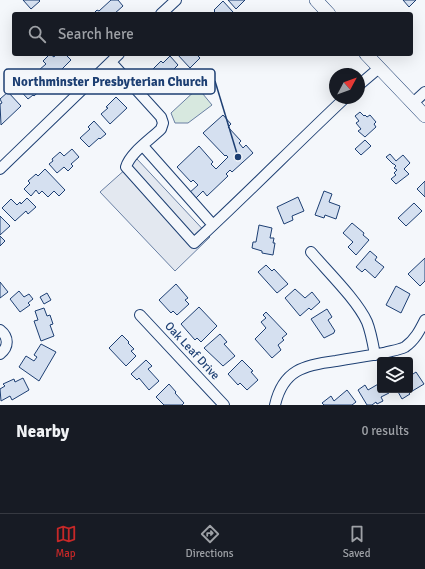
<!DOCTYPE html>
<style>
:root{--surface:#171b24;--page:#242831;--text:#f1f3f6;--muted:#9ea1a6;--line:#363941;--accent:#c62828}
body{margin:0;font-family:Signika,sans-serif;background:var(--page);color:var(--text)}
.controls{position:absolute;right:12px;bottom:12px;display:grid;overflow:hidden;border-radius:4px;box-shadow:0 4px 16px #0002}
.controls button{width:36px;height:36px;display:grid;place-items:center;padding:0;border:0;border-bottom:1px solid var(--line);background:var(--surface);color:var(--text);font:20px sans-serif}
.compass{position:absolute;left:329px;top:68px;width:36px;height:36px;border-radius:50%;background:var(--surface);box-shadow:0 4px 16px #0002;rotate:49deg}
.list{margin:0;padding:0;list-style:none}
h2{display:flex;justify-content:space-between;align-items:center;height:52px;margin:0;padding:0 16px;font-size:17px}
h2 small{font-size:13px;font-weight:400;color:var(--muted)}
.icon{flex:none;width:22px;height:22px;fill:none;stroke:currentColor;stroke-width:2;stroke-linecap:round;stroke-linejoin:round}
.map{position:relative;flex:none;width:425px;height:405px;overflow:hidden}
.search{position:absolute;background:var(--surface);box-shadow:0 4px 16px #0002;left:12px;right:12px;top:12px;height:44px;display:flex;align-items:center;gap:10px;box-sizing:border-box;padding:0 14px;border-radius:4px;color:var(--muted);font-size:15px}
.sheet{height:108px;background:var(--surface)}
nav{display:flex;justify-content:space-around;align-items:center;box-sizing:border-box;height:56px;border-top:1px solid var(--line);background:var(--surface);font-size:11px;color:var(--muted)}
nav a{display:grid;justify-items:center;gap:2px}
nav .on{color:var(--accent)}
.map>svg:first-child{display:block}
.green{fill:#d7e8df;stroke:#687fa3}
.parking{fill:#e3e8f0;stroke:#687fa3}
.building{fill:#d5e0f0;stroke:#1d3f73}
.lines{fill:none;stroke-linecap:round;stroke-linejoin:round}
.minor-casing{stroke:#1d3f73;stroke-width:12}
.major-casing{stroke:#1d3f73;stroke-width:14}
.minor{stroke:#f4f7fb;stroke-width:10}
.major{stroke:#f4f7fb;stroke-width:13}
.labels{text-anchor:middle;dominant-baseline:central;stroke-width:3;stroke-linejoin:round;paint-order:stroke}
.street-label{font-size:12px;fill:#1d3f73;stroke:#f4f7fb}
.leader{fill:none;stroke:#1d3f73;stroke-width:1.5}
.callout-dot{fill:#1d3f73;stroke:#f4f7fb;stroke-width:1.5}
.callout{fill:#f4f7fb;stroke:#1d3f73;stroke-width:1.5}
.callout-label{font-size:13px;text-anchor:middle;font-weight:bold;fill:#1d3f73}
</style>
<div class="map">
<svg width="425" height="405" viewBox="0 0 425 405">
<rect width="100%" height="100%" fill="#f4f7fb"/>
<!-- green -->
<path class="green" d="M198,88L212,105L188,123H175L171,113Z"/>
<!-- parking -->
<path class="parking" d="M137,159L210,237L175,271L100,192Z"/>
<!-- building -->
<path class="building" d="M23,0H39L40,1L31,9Z
M111,0H118L123,6L114,14H93L97,10L99,11Z
M228,0H245L236,9Z
M403,0H416L409,7Z
M223,1L233,12L230,14H212L215,11L214,10Z
M50,54L54,57L56,54H65L71,60L56,75L53,71L46,77L39,70L46,64L43,61Z
M177,54H196L200,58L190,68Z
M170,56L178,65L158,85L154,81L152,83L146,76L161,61L163,63Z
M25,78L31,84L38,78L45,86L34,96L33,95L28,99L16,86Z
M8,92L21,106L1,125L0,104L2,103L0,99Z
M116,97L127,108L110,124L101,114L108,108L106,107Z
M360,112L364,116L365,115L367,117L370,115L376,122L374,124L376,127L365,137L358,131L361,129L356,123L359,121L355,116Z
M223,115L231,124L228,127L241,141L239,143L243,148L246,145L253,153L232,172L230,170L226,174L228,176L207,196L203,191L194,200L188,194L198,185L193,180L191,182L177,167L199,146L213,162L211,164L216,169L228,157L226,155L225,156L203,133Z
M94,121L106,134L100,139L99,138L89,147L80,138L90,129L88,127Z
M365,140L371,146L361,155L355,149Z
M72,149L79,157L71,164L73,166L68,171L64,167L57,173L49,164L53,161L52,159L60,152L64,156Z
M390,154L396,161L403,155L410,163L404,169L409,174L396,184L391,179L396,175L394,173L397,170L394,168L396,166L394,164H393L386,157Z
M45,169L65,190L59,196L54,191L48,197L42,191L39,194L36,190L31,196L24,189L30,183L28,181L36,174L38,176Z
M425,181V197L417,189Z
M324,191L332,194L329,202L340,206L336,219L325,215L324,218L315,215Z
M298,197L304,211L292,216L293,220L284,224L277,207Z
M27,198L36,207L28,214L26,211L15,221L2,208L11,199L17,205L20,202L21,204Z
M414,203L422,211L406,226L398,218Z
M0,216L10,226L0,235Z
M352,223L364,233L363,235L369,240L356,255L348,247L353,242L343,233Z
M259,225L272,228L270,238H274L273,243H275L273,255L262,253V251L252,248L253,242H256Z
M0,236L5,241L0,246Z
M370,251L377,257L375,260L384,267L375,278L365,269L362,272L356,267Z
M425,258V281L420,286L408,274Z
M266,265L272,271L274,269L288,284L277,293L258,272Z
M0,282L8,292L0,298Z
M176,284L188,298L185,300L189,304L177,315L173,311L171,313L159,300Z
M396,286L410,294L401,313L386,305Z
M295,289L305,298L312,292L320,302L311,310L309,308L300,316L285,298Z
M19,291L24,297L29,294L33,299L28,303L30,305L20,312L10,299Z
M47,293L51,300L44,304L40,297Z
M199,307L217,326L201,342L197,338L195,340L181,324Z
M44,308L47,316L50,315L53,324L50,325L54,336L41,341L34,321L38,320L35,311Z
M327,309L332,317L328,320L335,331L334,332V333L324,338L311,319Z
M266,312L287,334L282,338L284,340L278,345L281,350L272,358L255,339L266,328L261,322L266,318L263,315Z
M220,334L227,342L224,344L235,356L223,366L204,348Z
M122,335L129,342L128,343L134,349L131,351L136,356L126,366L109,348Z
M41,344L56,352L39,381L19,367L26,356L34,361L37,357L34,355Z
M146,360L152,366L148,369L159,381L149,390L139,378L137,380L131,374Z
M242,360L253,371L251,372L258,380L247,390L240,383L238,385L228,374Z
M416,372L424,384L409,393L410,394L402,399L397,390H410V376Z
M23,378L29,390L12,400L10,396L1,401L0,389L5,386L3,384L14,379L15,382Z
M380,383V390H387L389,393L381,397L383,401L377,404L376,402L372,405H367L358,390L365,385L368,390Z
M169,384L176,392L175,393L184,403L182,405H164L156,397Z
M347,390L356,402L352,405H324L322,403L331,396L334,401Z"/>
<g class="lines">
<!-- minor casing -->
<g class="minor-casing">
<path id="minor" d="M161,14L176,0
M111,62L161,117L163,123L161,129C151,139 130,153 126,167L194,243C245,196 294,146 345,98
M359,85L379,68
M413,103L425,92
M143,146L213,225
M0,169L119,54
M311,252C327,271 357,300 367,322C371,332 373,344 375,355
M140,315L224,405
M0,330C9,337 9,347 0,354
M275,405C283,370 304,365 336,361C352,358 368,356 384,353C391,351 399,350 405,347C415,340 420,330 425,320"/>
</g>
<!-- major casing -->
<g class="major-casing">
<path id="major" d="M316,0L329,14
M366,54L425,116"/>
</g>
<!-- minor -->
<use href="#minor" class="minor"/>
<!-- major -->
<use href="#major" class="major"/>
</g>
<g class="labels">
<!-- street labels -->
<g class="street-label">
<text transform="translate(192 351) rotate(47)">Oak Leaf Drive</text>
</g>
</g>
<!-- callouts -->
<path class="leader" d="M238 157L215 81"/>
<circle class="callout-dot" cx="238" cy="157" r="4"/>
<rect class="callout" x="4" y="69" width="211" height="25" rx="4"/>
<g class="callout-label">
<text x="110" y="86">Northminster Presbyterian Church</text>
</g>
</svg>
<div class="controls">
<button><svg class="icon" aria-label="layers" viewBox="0 0 24 24"><path d="M12 4l9 5-9 5-9-5zM3 14l9 5 9-5"/></svg></button>
</div>
<svg class="compass" viewBox="-18 -18 36 36"><path d="M0-13l5 13h-10z" fill="#e53935"/><path d="M0 13l5-13h-10z" fill="#9ea1a6"/></svg>
<div class="search"><svg class="icon" aria-label="search" viewBox="0 0 24 24"><circle cx="10" cy="10" r="6"/><path d="M15 15l6 6"/></svg>Search here</div>
</div>
<section class="sheet">
<h2>Nearby<small>0 results</small></h2>
<ul class="list">
</ul>
</section>
<nav>
<a class="on"><svg class="icon" aria-label="map" viewBox="0 0 24 24"><path d="M3 6l6-2 6 2 6-2v14l-6 2-6-2-6 2zM9 4v14M15 6v14"/></svg>Map</a>
<a><svg class="icon" aria-label="directions" viewBox="0 0 24 24"><path d="M12 3l9 9-9 9-9-9zM9 14v-3h6M13 9l2 2-2 2"/></svg>Directions</a>
<a><svg class="icon" aria-label="saved" viewBox="0 0 24 24"><path d="M7 4h10v16l-5-4-5 4z"/></svg>Saved</a>
</nav>
